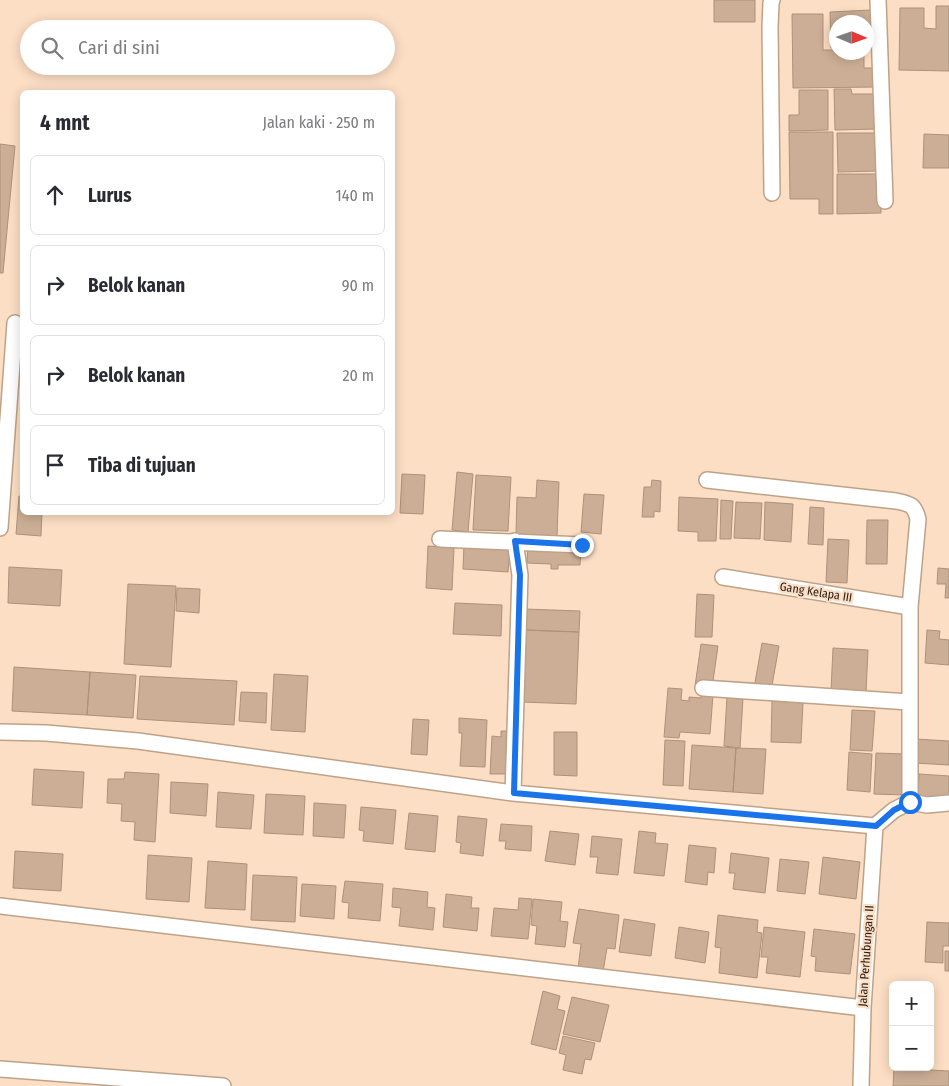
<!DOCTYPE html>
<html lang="id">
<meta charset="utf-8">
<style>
:root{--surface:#fff;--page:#f2f2f3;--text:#2b2b33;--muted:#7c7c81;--line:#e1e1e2}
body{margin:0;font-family:"Fira Sans Condensed",sans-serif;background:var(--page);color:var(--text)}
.controls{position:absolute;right:15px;bottom:15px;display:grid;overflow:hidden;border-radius:8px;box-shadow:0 2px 12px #0003}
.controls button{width:45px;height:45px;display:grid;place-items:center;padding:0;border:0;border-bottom:1px solid var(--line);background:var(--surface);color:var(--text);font:25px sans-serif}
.compass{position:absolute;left:829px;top:15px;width:45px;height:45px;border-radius:50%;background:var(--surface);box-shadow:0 2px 12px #0003;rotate:92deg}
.stop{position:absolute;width:15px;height:15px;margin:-11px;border:4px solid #1a73e8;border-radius:50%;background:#fff}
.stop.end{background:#1a73e8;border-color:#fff;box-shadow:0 1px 5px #0008}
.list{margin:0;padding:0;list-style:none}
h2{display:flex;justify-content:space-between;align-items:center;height:65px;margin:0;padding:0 20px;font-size:21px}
h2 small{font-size:16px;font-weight:400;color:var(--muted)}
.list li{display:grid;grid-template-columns:32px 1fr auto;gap:15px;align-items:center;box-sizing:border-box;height:80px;margin:0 10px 10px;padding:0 10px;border:1px solid var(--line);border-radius:8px}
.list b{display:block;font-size:19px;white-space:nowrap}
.list em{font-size:16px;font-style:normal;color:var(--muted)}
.icon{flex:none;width:28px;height:28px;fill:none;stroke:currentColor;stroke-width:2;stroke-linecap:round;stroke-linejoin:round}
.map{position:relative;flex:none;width:949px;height:1086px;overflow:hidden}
.search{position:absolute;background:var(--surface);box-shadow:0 2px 12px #0003;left:20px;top:20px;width:375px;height:55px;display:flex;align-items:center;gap:12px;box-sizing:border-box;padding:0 18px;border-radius:28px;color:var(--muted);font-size:19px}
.panel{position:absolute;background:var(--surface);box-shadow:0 2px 12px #0003;left:20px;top:90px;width:375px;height:425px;border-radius:8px}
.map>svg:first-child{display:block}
.building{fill:#cbae95;stroke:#ad9178}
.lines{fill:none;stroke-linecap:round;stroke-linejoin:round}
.minor-casing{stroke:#bea288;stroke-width:18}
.minor{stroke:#fff;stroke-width:15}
.route{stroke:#1a73e8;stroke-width:6}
.labels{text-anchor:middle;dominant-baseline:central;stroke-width:4.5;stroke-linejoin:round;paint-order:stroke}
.street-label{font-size:12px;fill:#261b12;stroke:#fcdec4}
</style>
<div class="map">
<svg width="949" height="1086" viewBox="0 0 949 1086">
<rect width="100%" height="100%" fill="#fcdec4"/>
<!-- building -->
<path class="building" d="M714,0H755V22H714Z
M936,6H949V71L899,70L900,8H924V28L936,29Z
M871,10L872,42H866V22H836V47L831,48L830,12Z
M792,14H823V50H836V52H864V68H878V87L793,88Z
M834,89H851L852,94H876L877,129L835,130Z
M799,90H828V130L789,131V115H799Z
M789,132H833V214H819V199H790Z
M837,133H878L879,171L838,172Z
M924,134L949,135V168H923Z
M0,144L15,146L3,273H0Z
M837,174H881V213L837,214Z
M457,472L473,474L468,532L452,530Z
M402,474L425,475L423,514L400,513Z
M476,475L511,477L508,531L473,530Z
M537,480L559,482L557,536L516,534L517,497L536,498Z
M652,480L661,481L660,512L654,511V517H642L644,487H651Z
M584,494L604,495L601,534L581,532Z
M19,496H22V512H42L41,536L16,534Z
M679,497L718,499L716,541H698V532L678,531Z
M721,500L733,501L731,539H720Z
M736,502L762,503L760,539L734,538Z
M765,502L793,504L791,542L764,540Z
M810,507L824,508L823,545L808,544Z
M867,520H888L887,564H866Z
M828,539L849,540L847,583L826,582Z
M464,544L510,547L508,572L463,569Z
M428,546L454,548L452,590L426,588Z
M528,546L581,548L580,565H558V569H551V564L527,563Z
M9,567L62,570L60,606L8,603Z
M938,568L949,569V598H945L946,584H937Z
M128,584L176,586L171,667L124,664Z
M177,588L200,589L199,613L176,611Z
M697,594L714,595L712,637H695Z
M455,603L502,605L501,636L453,634Z
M525,609L580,611L579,632L524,630Z
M524,630L579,632L576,704L521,702Z
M927,630L940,631L939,639L949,640V665L925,663Z
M762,643L779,646L771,691L754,688Z
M701,644L718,646L712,688L695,686Z
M833,648L868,650L866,693L831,691Z
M14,667L90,672L87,715L12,711Z
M90,672L136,675L133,718L87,715Z
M274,674L308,676L305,732L271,730Z
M140,676L237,681L234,725L137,719Z
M668,688L682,689L681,700L689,701V697L701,698V694L713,695L710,734L680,732L679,738L664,737Z
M241,692L267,693L266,723L239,721Z
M727,697L743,698L740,748L724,746Z
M772,701L803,703L801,743L771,742Z
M852,710L875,711L872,751L850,750Z
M459,718L487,720L485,767L460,766L462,733H459Z
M413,719L429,720L427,755L411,754Z
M501,731H510L508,774H490L492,736L501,737Z
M554,732H577V776L554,775Z
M916,739L949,741V765L914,763Z
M665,740L685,741L683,786L663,785Z
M692,745L736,748L733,792L689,789Z
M736,748L766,749L763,794L733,792Z
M849,752L872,754L870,792L847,790Z
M876,753L906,754L904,795L874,794Z
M34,769L84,772L82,808L32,805Z
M125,772L159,774L155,842L134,840L135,822L121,821L122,804L107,803L108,779H124Z
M919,774L949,776V802L918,800Z
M171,782L208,784L206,816L170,813Z
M218,792L254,795L251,829L216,827Z
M266,794L305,796L303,835L264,833Z
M314,803L346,805L344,838L313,836Z
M361,807L396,810L393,844L363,841L364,831L359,830Z
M409,813L438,816L435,852L405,849Z
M458,816L487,819L483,856L460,853L461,843L456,842Z
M501,824L532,826L531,851L505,849L506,841H499Z
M550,831L579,834L575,865L545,861Z
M639,831L656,833L655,843L668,844L664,876L634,873Z
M592,836L622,839L618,875L596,873L598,857H590Z
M689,845L716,848L714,873L708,872L707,885L685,882Z
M15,851L63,854L61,891L13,888Z
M731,853L769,858L765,893L733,889L735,873H729Z
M148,855L192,858L189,902L146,899Z
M823,857L860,862L856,899L819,894Z
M780,859L809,862L805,894L777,891Z
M208,861L247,864L245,910L205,908Z
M253,875L297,877L295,922L251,920Z
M345,881L383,884L380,921L348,918L349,903L342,902Z
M302,884L336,886L334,919L300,916Z
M393,888L428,892L427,907L435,908L433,930L399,926L401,908L392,907Z
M446,894L472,897L471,908H479L477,931L443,927Z
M519,898L532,899L528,939L491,936L494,908L518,910Z
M533,899L562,902L560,921L568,922L565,947L535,944L537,926L531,925Z
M579,909L619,915L615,949L607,948L603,972L578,969L581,944L573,943Z
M718,915L758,920L757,932L762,933L757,978L719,973L721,948L715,947Z
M624,919L655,924L651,956L619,952Z
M927,922L949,923V946H943V963L925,962Z
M679,927L709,932L705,963L675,958Z
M764,927L805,932L800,977L766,973L768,957H761Z
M814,929L855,934L850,974L815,971L816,957L811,956Z
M945,951H949V971H945Z
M543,991L560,996L557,1009L565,1011L556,1050L531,1044Z
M572,997L609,1005L600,1042L563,1034Z
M563,1036L595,1043L591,1060L585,1059L582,1074L563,1070L566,1055L559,1053Z
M930,1046H932L930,1070L949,1071V1086H893L894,1067H930Z"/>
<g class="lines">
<!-- minor casing -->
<g class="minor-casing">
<path id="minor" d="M878,0L885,201
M772,193L770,27L771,3L772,0
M707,480L896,501C910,504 914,504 918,519L910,607V802
M0,528L15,323
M440,539L582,545
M723,577L910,607
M703,688L909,702
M0,732L46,733L138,741L513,793L875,826
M513,793L520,575L515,541
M875,826L894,810L910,802L927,805L949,803
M0,906L863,1008
M0,1069L223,1086
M861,1086L863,1008L875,826"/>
</g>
<!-- minor -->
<use href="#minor" class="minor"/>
</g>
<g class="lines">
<!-- route -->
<path class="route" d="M582,545L515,541L520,575L514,793L876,826L894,810L910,802"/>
</g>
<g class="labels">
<!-- street labels -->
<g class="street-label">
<text transform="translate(816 592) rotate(9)">Gang Kelapa III</text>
<text transform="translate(866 956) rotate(-86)">Jalan Perhubungan II</text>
</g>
</g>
</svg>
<div class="controls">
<button>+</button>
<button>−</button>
</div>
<svg class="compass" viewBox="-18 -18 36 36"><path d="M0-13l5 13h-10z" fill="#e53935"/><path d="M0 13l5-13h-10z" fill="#7c7c81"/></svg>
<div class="stop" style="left:910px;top:802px"></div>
<div class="stop end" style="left:582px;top:545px"></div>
<div class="search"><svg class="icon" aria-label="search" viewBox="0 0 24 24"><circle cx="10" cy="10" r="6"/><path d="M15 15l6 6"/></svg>Cari di sini</div>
<section class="panel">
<h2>4 mnt<small>Jalan kaki · 250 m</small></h2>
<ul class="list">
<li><svg class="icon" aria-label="ahead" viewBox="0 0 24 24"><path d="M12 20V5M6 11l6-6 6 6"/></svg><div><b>Lurus</b></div><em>140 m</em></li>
<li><svg class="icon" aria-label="right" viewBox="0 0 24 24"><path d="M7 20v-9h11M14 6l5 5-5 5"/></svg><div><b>Belok kanan</b></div><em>90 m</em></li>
<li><svg class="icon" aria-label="right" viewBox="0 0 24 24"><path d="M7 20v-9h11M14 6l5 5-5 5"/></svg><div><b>Belok kanan</b></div><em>20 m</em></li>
<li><svg class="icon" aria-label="arrive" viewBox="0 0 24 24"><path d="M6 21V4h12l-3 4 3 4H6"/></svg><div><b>Tiba di tujuan</b></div></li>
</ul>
</section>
</div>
